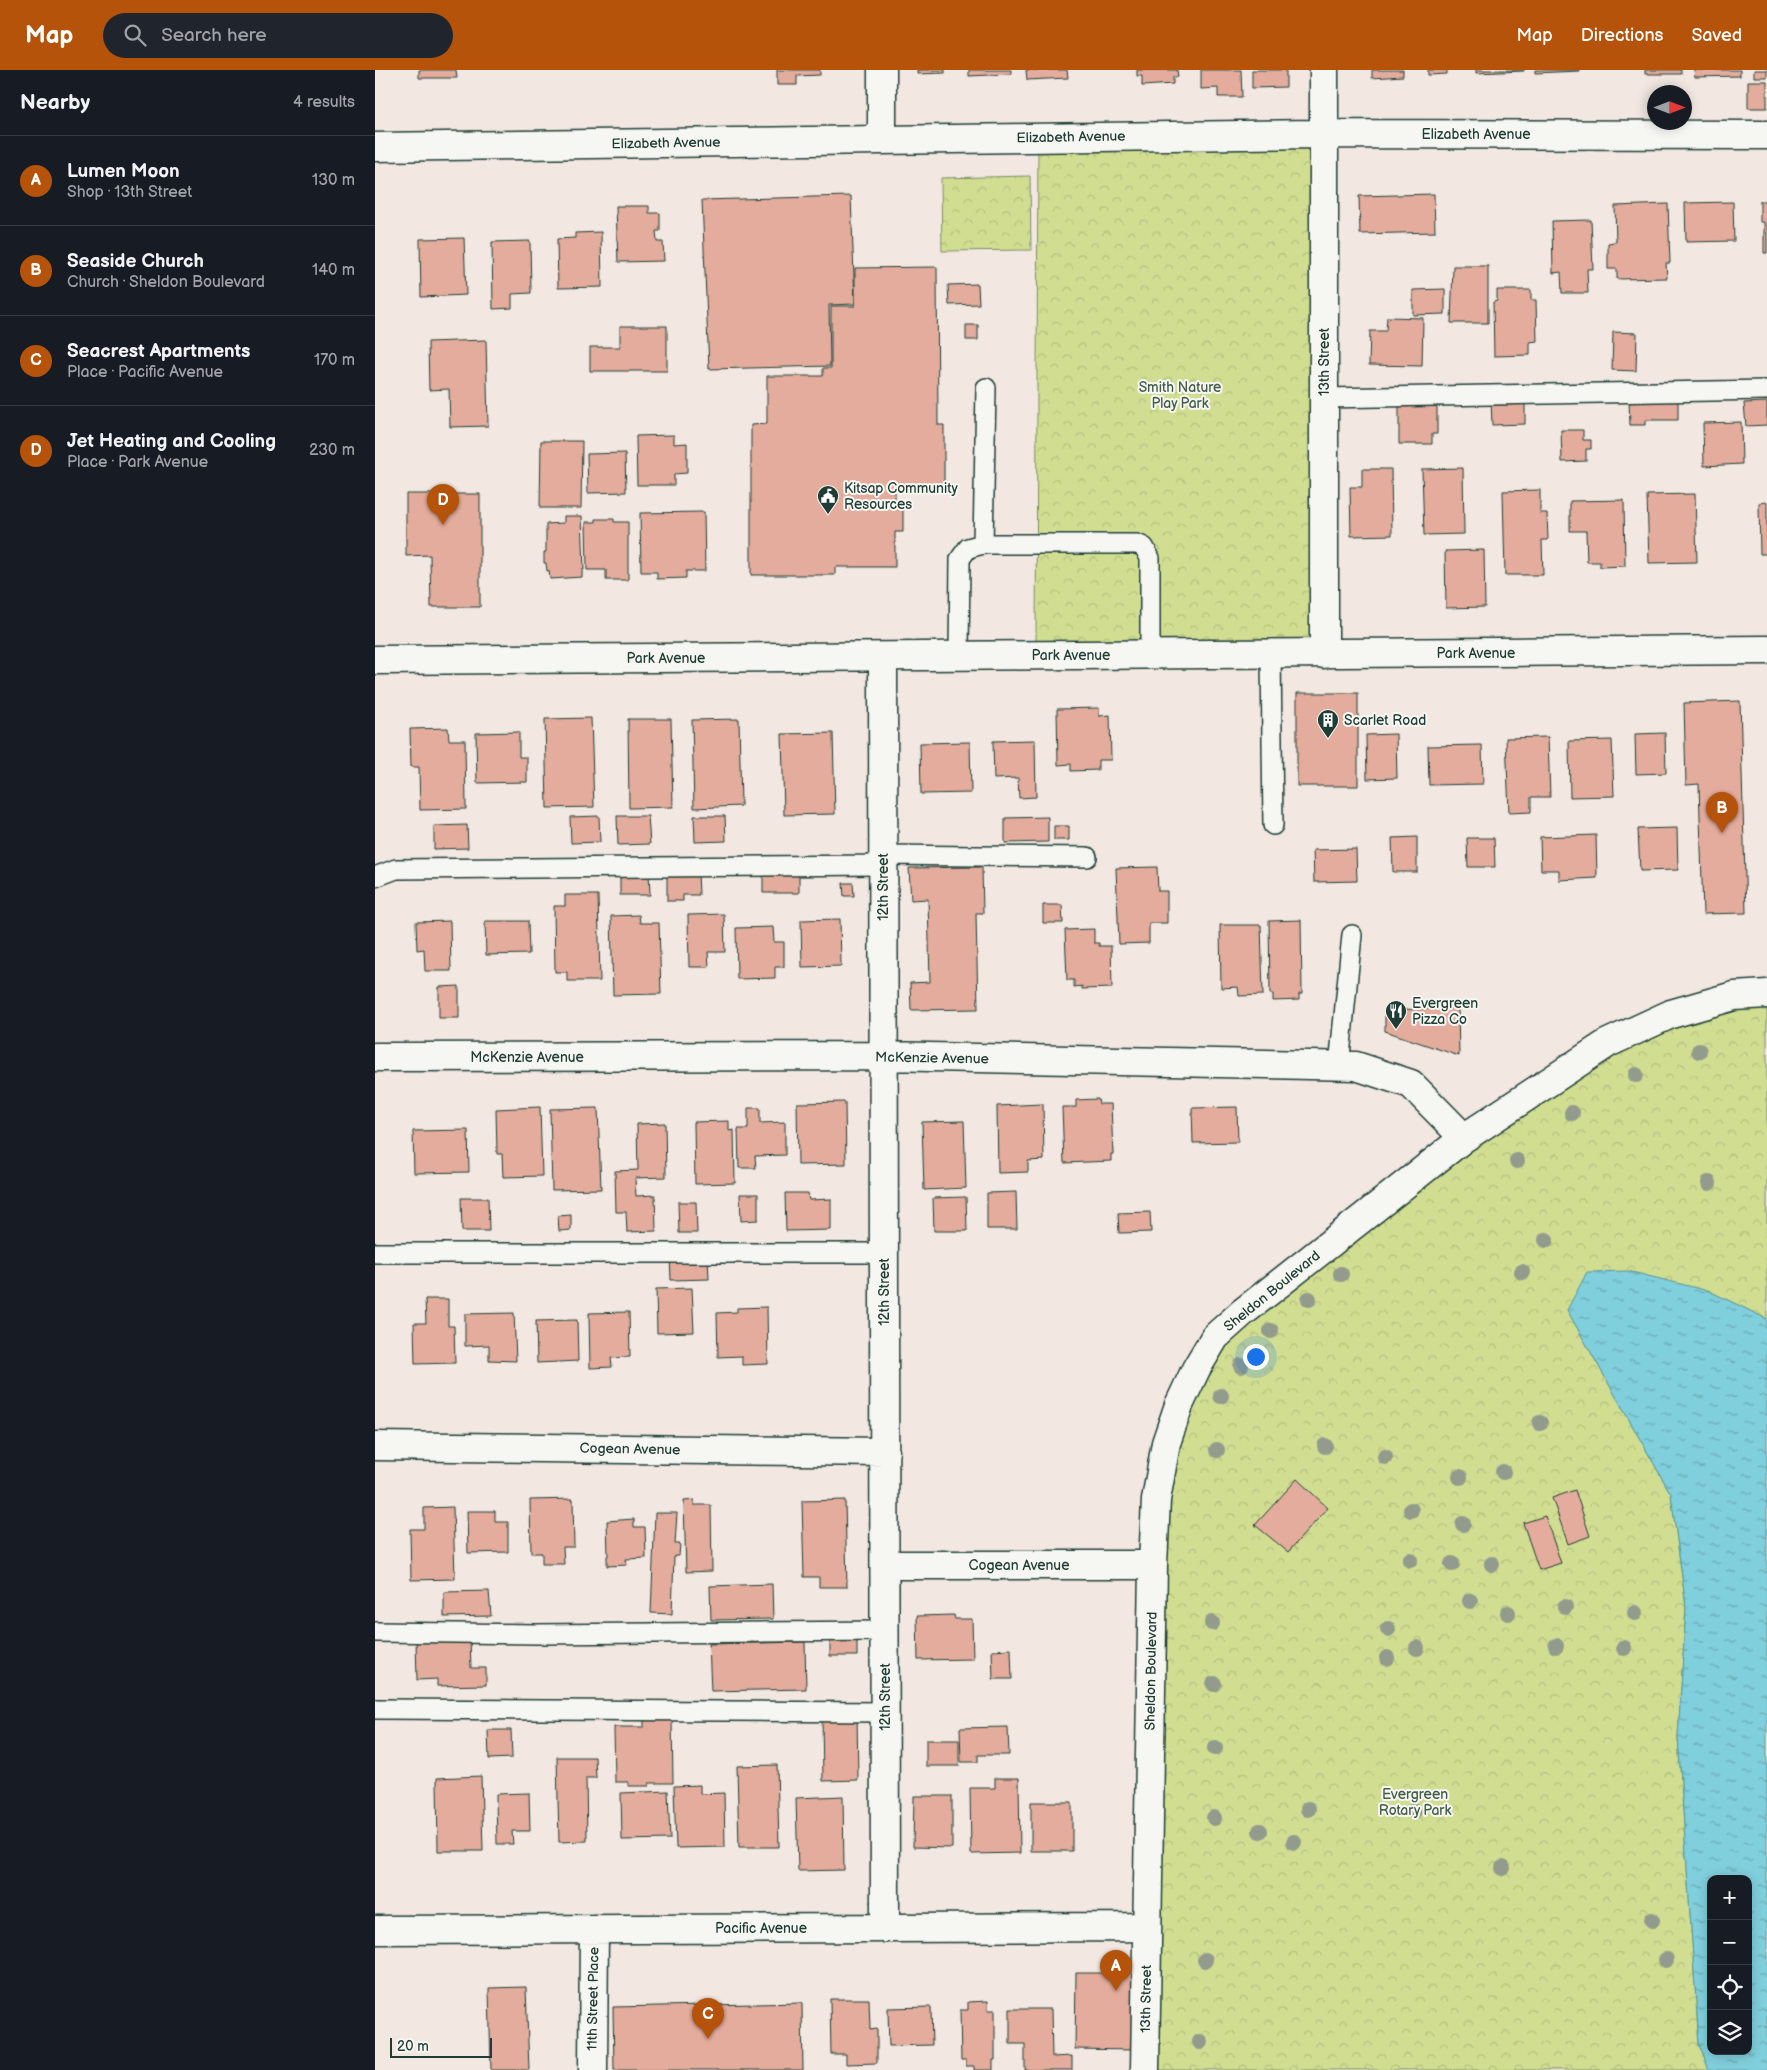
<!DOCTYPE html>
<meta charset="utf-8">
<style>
:root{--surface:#171b24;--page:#20242c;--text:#f1f3f6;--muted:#9ea1a6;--line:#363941;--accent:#b45309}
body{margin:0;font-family:"Balsamiq Sans",sans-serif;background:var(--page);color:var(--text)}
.controls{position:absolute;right:15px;bottom:15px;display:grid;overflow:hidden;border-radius:10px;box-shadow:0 2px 12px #0003}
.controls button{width:45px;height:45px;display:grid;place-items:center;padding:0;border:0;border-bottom:1px solid var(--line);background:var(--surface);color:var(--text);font:25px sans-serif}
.compass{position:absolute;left:1272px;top:15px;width:45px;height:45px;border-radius:50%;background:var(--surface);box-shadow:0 2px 12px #0003;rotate:90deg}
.scale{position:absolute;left:15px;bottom:12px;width:102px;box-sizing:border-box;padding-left:5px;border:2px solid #1f3d34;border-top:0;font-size:14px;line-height:18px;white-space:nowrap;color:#1f3d34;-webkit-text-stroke:4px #f6f6f2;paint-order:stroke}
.you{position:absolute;left:880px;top:1286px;width:18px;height:18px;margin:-12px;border:4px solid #fff;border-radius:50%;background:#1a73e8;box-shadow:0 0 0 8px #1a73e833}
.badge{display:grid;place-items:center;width:32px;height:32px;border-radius:50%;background:var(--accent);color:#fff;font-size:16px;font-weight:700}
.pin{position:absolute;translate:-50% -41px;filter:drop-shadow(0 1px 2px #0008)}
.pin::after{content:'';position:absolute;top:26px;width:18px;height:15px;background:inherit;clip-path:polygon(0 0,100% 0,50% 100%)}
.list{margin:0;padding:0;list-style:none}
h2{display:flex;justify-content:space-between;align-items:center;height:65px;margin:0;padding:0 20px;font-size:21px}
h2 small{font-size:16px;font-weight:400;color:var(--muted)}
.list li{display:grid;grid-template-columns:32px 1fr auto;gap:15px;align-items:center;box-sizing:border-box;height:90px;padding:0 20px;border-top:1px solid var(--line)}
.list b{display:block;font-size:19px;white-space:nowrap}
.list p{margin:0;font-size:16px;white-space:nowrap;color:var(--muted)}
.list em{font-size:16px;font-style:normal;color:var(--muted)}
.icon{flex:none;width:28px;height:28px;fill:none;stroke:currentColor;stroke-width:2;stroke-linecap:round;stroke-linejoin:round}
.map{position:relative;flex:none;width:1392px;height:2000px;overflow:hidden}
header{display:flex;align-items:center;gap:30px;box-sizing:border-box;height:70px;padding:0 25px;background:var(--accent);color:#fff}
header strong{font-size:24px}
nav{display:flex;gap:28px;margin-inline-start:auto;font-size:18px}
.search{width:350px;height:45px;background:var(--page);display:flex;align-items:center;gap:12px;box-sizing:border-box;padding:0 18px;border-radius:28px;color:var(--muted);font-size:19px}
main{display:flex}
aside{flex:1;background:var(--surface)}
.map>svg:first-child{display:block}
.park{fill:url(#park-crowns);stroke:#788e63}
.water{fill:url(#water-ripples);stroke:#599599;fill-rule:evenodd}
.building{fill:#e4ac9c;stroke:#1f3d34}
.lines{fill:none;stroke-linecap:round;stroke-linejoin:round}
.service-casing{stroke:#1f3d34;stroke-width:22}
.minor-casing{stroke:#1f3d34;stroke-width:31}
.service{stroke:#f6f6f2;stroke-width:19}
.minor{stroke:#f6f6f2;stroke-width:28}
.tree{fill:#929b8c}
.labels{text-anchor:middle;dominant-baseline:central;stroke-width:4;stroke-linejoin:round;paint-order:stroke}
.street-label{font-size:14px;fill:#1f3d34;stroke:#f6f6f2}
.park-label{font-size:14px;fill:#435d47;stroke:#f6f6f2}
.poi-label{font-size:14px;fill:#1f3d34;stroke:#f6f6f2;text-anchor:start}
</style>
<header>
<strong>Map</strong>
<div class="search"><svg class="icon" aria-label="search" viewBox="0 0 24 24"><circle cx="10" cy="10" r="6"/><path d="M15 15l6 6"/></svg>Search here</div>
<nav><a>Map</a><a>Directions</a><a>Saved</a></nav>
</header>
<main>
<aside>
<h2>Nearby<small>4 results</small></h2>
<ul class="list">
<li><span class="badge">A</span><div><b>Lumen Moon</b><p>Shop · 13th Street</p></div><em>130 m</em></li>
<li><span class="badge">B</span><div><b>Seaside Church</b><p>Church · Sheldon Boulevard</p></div><em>140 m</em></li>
<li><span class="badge">C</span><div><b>Seacrest Apartments</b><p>Place · Pacific Avenue</p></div><em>170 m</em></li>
<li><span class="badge">D</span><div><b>Jet Heating and Cooling</b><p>Place · Park Avenue</p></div><em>230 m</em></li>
</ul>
</aside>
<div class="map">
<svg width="1392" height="2000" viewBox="0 0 1392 2000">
<defs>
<pattern id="park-crowns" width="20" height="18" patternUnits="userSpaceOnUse" patternTransform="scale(1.25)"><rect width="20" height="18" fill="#d1de92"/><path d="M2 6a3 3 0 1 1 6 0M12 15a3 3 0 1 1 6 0" fill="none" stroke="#b3bf7e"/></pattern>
<pattern id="water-ripples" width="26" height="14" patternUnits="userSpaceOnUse" patternTransform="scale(1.25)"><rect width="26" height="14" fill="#80cfdc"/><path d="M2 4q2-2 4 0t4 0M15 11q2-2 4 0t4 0" fill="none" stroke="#68a9b3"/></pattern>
</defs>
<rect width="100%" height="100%" fill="#f2e7e1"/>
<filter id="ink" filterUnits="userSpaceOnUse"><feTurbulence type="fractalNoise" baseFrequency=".02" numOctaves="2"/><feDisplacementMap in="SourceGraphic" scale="10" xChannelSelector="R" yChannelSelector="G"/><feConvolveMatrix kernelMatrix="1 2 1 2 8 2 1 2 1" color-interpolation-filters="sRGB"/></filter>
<g filter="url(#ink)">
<!-- park -->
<path class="park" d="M949,64V584L661,586L663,67Z
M655,106L656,180L567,181L566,108Z
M1392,924V1249L1334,1221L1192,1240L1296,1424L1311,1537L1303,1667L1324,1974L1334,2000H770L781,1430L840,1267L1233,973Z"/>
<!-- water -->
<path class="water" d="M1253,1201L1334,1221L1392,1249V2000H1334L1324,1974L1303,1667L1311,1537L1296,1424L1192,1240L1212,1202ZM1336,1809H1373V1981H1336Z"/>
<!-- building -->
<path class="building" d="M44,0H81L82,8H44Z
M402,0H445V5L422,6V15H402Z
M542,0H570V3L542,4Z
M594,0H636V4L594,6Z
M651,0H692L693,8L652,10Z
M762,0H802L803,7H798V14L767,16V6H762Z
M826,0H866L867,27H843V18L826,19Z
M877,0H911V17L877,18Z
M997,0H1028V6L997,8Z
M1053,0H1072V4L1053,5Z
M1101,0H1149V1L1101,3Z
M1160,0H1204V1L1160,3Z
M1270,0H1306V4H1270Z
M1319,0H1365V6L1320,7Z
M1379,0H1392V7H1379Z
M1373,11H1392V38H1373Z
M1059,124L1060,162L985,164L984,126Z
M476,126L480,234L454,235L455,296L334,299L327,130Z
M1385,131H1392V183H1389V152H1385Z
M1358,132L1359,171L1311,172L1310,133Z
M1293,134L1295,193H1291L1292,208L1242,209V199H1233V173L1241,172L1240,136Z
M241,136H274V143H285V161H281L282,172H288L289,191L243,192Z
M1216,150L1218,199H1212L1213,223H1187L1186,202L1178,203L1177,151Z
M226,162L227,217L183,218L182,169L200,168V163Z
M89,168L91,225L46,227L45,169Z
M155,171L156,223L137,224V238L118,239L117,172Z
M1078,196H1113V253H1076Z
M562,197L563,355H569V420H520V439H528V462H520V497H460V505H376V355L392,354V306H448V298H456V236H480V198Z
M603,214L604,234L574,235L573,215Z
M1070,219V244L1038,245V220Z
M1122,220H1156V230H1161L1162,271L1155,272V285L1119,286L1118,232L1122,231Z
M1012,247L1048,248L1047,296L994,295L995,261H1011Z
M591,255H603V270H591Z
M245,256H292V301H215V277H245Z
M1238,262L1262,263L1261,301L1237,300Z
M111,270L113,356L75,357L74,319L54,320L53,272Z
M1116,329H1150V354L1117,355Z
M1303,330V350H1270V355H1255L1254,331Z
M1024,332L1062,333V364H1057V374H1024Z
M1392,332V355L1371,356L1369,333Z
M1366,352L1367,394L1329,396L1328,353Z
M1186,360H1208V370H1216V379H1211V391L1187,392Z
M299,365V374L312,373V403L299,404V415H262L261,366Z
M166,371H207L206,438H165Z
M250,383L251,422L213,423L212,384Z
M1088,398L1089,464L1049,465L1047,399Z
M987,399H1016L1017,465L976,466L975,417H987Z
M1165,420V443H1172L1173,470H1167L1168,505H1130L1128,421Z
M31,424H105V537H56L55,485L31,486Z
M1320,424L1322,492L1274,493L1272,425Z
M1249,430L1250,496L1225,497V492H1212L1211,461H1195V431Z
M1392,432V484H1385L1384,433Z
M329,442L330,501H311V508L282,509V502H266L265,443Z
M189,446H207L209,500H207V507L175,509L174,501H172L171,493H169V482H171V454L189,453Z
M221,449H239V452H253V510H231V500H212L211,452H221Z
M1109,480L1110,537L1071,538L1070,481Z
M922,623H983V716H922Z
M1365,631L1371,843L1328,844L1324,714L1311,715L1309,633Z
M724,638V646L735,645L736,690H723V700L696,701V694L683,695L682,639Z
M216,648L219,737L172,738L170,649Z
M253,649H296L298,737L254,738Z
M364,649L366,736L319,738L317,650Z
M73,658L74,670H90L91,739L45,740L44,697H36L35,659Z
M144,662V687H152V712L102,713L101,663Z
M458,663L460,744L409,745L407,664Z
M1290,663L1291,703L1261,704L1260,664Z
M1021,664L1022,708L992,709L991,665Z
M1173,667L1175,727H1156V742L1134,743L1131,668Z
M660,670L661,727L644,728L643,708L619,709L618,671Z
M1237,670L1239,726L1195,727L1194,671Z
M595,672L596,723L546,724L545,673Z
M1107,675L1108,714L1054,715L1053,676Z
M224,746L225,772L196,773L195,747Z
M242,746H273L275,774L243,775Z
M319,746H350L351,771L320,772Z
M673,747V772L630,773V748Z
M92,755L93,778L59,779V756Z
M679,756H694V770H679Z
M1302,758L1303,800L1265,801L1263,759Z
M1221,765L1222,808L1184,810V800H1166L1165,767Z
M1042,767V802H1018L1017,768Z
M1092,768H1119L1120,797H1093Z
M981,779L982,811L939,812L938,780Z
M607,797L608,843H601L603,939L536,940L535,913L555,912L553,829L536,830L534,798Z
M782,797L783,821H792V853H774V873L744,874L741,798Z
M245,802H274L275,825H245Z
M323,802L324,825H308V831H292V803Z
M388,802H424V823H388Z
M468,813H478L479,826H469Z
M190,825H223L225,911H192V902H180L179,836H190Z
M668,835H687L688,853H668Z
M349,844L350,882H333L334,897H314L313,845Z
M264,845L265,853H284L286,924L238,925L236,846Z
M465,849L466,896L427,897L426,850Z
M926,850L927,924H924V930L898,931V924H895L894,851Z
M75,851L76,901H50L49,879L42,880L41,852Z
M110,851H153L154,884L111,885Z
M845,855H886L888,925L864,926L863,917L846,918Z
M398,857L399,872H409V897H400V908L362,909L361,858Z
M719,859V873H724V876H736L737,918L707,919V916L699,917V910H692L690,860Z
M84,916V948H64V917Z
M1083,938L1084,986L1010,961V940Z
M723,1029L724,1034H736L738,1084H736V1091L689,1093L687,1037H701V1030Z
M470,1032L471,1094L423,1095L422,1033Z
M668,1034L669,1090L653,1091V1102L623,1103L622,1036Z
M165,1037L167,1106L128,1107L127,1084H122L121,1039Z
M862,1037L863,1072L818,1073L817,1038Z
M223,1038L226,1119L177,1120L175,1039Z
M373,1038H385V1053L410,1052V1085L380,1086L381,1098H364L363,1059H373Z
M354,1051V1061L359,1060L360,1113L320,1114L319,1052Z
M589,1051L591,1118L549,1120L547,1052Z
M290,1053L291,1107L260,1108L261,1126L280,1125L281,1161L252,1162L251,1142H241L240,1101L263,1100L262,1054Z
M93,1060L94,1102L39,1103L38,1061Z
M641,1122L642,1159H612V1123Z
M410,1123H433L434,1130L456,1129V1160L411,1161Z
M365,1124H383V1150L366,1151Z
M591,1127L592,1161H559L558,1128Z
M86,1128H113L114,1161H87Z
M303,1132H321L322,1163H304Z
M775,1142L776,1162L744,1163L743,1143Z
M196,1145V1160L184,1161L183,1146Z
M333,1185L334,1209L296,1210L295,1186Z
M317,1218L319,1262L282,1263L281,1219Z
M50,1229H73V1256H79L80,1293L40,1294L39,1253H51Z
M392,1237L393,1294L367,1295V1286L343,1287L342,1243L362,1242V1238Z
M254,1242L255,1287L236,1288L237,1297L215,1298L214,1243Z
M139,1243L141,1291L114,1290V1275L90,1276V1244Z
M202,1250L203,1291L162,1293L161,1251Z
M922,1409L953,1438L913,1482L880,1455Z
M1200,1420L1215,1466L1193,1474L1177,1428Z
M198,1429L199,1477H188L189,1494H167V1483H156L155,1430Z
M319,1430V1435H336L337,1501L311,1502L309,1431Z
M470,1430L472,1517H444V1507H429L427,1431Z
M78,1437L80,1509L36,1510L35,1459H49V1438Z
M92,1441H120V1452H133V1482L93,1483Z
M280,1443H302L300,1474H305L304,1486H299L297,1544L276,1543Z
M1170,1446L1186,1493L1164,1500L1148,1453Z
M259,1449V1457H270L271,1488L251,1489L252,1495L232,1496V1486H233L232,1451Z
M397,1514L398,1549L336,1550L335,1516Z
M114,1521L116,1546L69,1547V1522Z
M579,1545L580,1549H597L598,1589L543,1590L542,1546Z
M482,1566V1586H455V1567Z
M95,1569L96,1598H111V1615L62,1616V1609L42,1610L41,1570Z
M430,1572L431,1619L336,1621L334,1574Z
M636,1579L637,1609H618L617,1580Z
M482,1645L483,1710L448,1711L447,1646Z
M269,1649H297L298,1713H274V1716H253V1712H240L239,1657H269Z
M633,1657L634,1685H603V1692H586L585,1658Z
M113,1660H136L137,1688L114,1689Z
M551,1670H584V1696H551Z
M182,1687H220L221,1708H211L212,1771L184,1772Z
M402,1695L404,1777H364L362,1696Z
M106,1706L108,1781H63L62,1708Z
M620,1708H644L645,1783L596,1784L595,1718H620Z
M325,1715V1724L349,1723L350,1777L301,1778L299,1716Z
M293,1721L295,1769L247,1770L246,1723Z
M154,1723L155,1761H137L138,1774H122L121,1724Z
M468,1726L469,1800L423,1801L421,1728Z
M539,1726H577V1778L538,1777Z
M656,1732H697V1781H656Z
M701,1903H759L758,1980L700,1979Z
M151,1917L154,2000H116L114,1918Z
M455,1929H494L495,1960L502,1959V1993L471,1994V1984H456Z
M613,1931V1940H620V1990H618V2000H599V1996H591V1990H586L585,1940H593V1932Z
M427,1933L428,2000H239L238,1937Z
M556,1937L557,1975L514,1976L513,1938Z
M635,1939H676L677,1987L697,1986V2000H650V1974H635Z"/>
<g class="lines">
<!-- service casing -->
<g class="service-casing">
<path id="service" d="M949,328L1392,320
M608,474L611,318
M896,584L898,755
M584,586L585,489L593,478L608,474H762L769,477L775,488V585
M508,785L712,787
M0,807L21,799L508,795
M964,996L977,865
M0,1183H509
M0,1562L162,1564L510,1561
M0,1639L510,1642"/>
</g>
<!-- minor casing -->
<g class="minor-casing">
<path id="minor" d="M507,0V69
M949,0V584
M0,77L938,64L1392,65
M508,587L510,1858
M0,590L1392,580
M0,987L508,986L981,996L1036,1014L1089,1068
M0,1376L510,1382
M510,1495H778
M0,1860L772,1857
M218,2000L219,1859
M770,2000L778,1495L781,1430L791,1373L804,1335L821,1299L840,1267L868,1242L1089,1068L1233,973L1296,944L1359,926L1392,924"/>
</g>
<!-- service -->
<use href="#service" class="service"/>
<!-- minor -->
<use href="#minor" class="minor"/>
</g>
<!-- trees -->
<g class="tree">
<circle cx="1324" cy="981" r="8"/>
<circle cx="1261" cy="1005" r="8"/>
<circle cx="1197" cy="1043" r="8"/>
<circle cx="1142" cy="1091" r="8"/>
<circle cx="1334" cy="1113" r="8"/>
<circle cx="1171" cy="1170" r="8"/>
<circle cx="1147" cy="1202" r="8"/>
<circle cx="966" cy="1204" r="8"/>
<circle cx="934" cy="1229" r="8"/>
<circle cx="896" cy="1261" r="8"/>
<circle cx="866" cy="1296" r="8"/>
<circle cx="846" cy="1326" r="8"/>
<circle cx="1165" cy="1353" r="8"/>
<circle cx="950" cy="1376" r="8"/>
<circle cx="842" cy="1380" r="8"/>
<circle cx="1010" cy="1387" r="8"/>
<circle cx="1128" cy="1402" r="8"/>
<circle cx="1085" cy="1407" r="8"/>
<circle cx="1036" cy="1440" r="8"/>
<circle cx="1088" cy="1454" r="8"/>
<circle cx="1035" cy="1490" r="8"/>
<circle cx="1077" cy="1494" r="8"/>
<circle cx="1117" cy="1494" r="8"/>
<circle cx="1095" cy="1531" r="8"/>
<circle cx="1190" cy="1537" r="8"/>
<circle cx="1133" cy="1543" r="8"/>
<circle cx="1260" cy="1543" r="8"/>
<circle cx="837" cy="1553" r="8"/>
<circle cx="1013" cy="1559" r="8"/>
<circle cx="1181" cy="1576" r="8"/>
<circle cx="1042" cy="1578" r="8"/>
<circle cx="1249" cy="1578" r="8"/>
<circle cx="1012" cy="1588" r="8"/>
<circle cx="839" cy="1614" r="8"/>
<circle cx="840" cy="1678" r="8"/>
<circle cx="933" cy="1739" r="8"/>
<circle cx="1039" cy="1741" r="8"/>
<circle cx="839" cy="1748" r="8"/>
<circle cx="885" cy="1761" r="8"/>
<circle cx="919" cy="1772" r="8"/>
<circle cx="1128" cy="1798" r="8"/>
<circle cx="1277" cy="1850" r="8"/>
<circle cx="830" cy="1890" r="8"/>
<circle cx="1291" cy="1890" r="8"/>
<circle cx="825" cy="1972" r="8"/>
</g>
</g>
<!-- icons -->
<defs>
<g id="civic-pin" transform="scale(1.125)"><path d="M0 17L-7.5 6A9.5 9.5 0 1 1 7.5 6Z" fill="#1f3d34" stroke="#f6f6f2"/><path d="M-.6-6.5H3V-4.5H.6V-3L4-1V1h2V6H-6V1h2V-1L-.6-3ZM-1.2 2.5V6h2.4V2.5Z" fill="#fff"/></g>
<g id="building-pin" transform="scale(1.125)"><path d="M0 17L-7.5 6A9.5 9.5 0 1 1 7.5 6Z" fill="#1f3d34" stroke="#f6f6f2"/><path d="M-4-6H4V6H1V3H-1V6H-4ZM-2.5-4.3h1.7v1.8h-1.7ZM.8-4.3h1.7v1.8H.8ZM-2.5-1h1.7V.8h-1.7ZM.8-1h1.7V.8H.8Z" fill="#fff"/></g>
<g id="restaurant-pin" transform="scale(1.125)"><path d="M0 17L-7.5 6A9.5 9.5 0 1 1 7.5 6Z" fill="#1f3d34" stroke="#f6f6f2"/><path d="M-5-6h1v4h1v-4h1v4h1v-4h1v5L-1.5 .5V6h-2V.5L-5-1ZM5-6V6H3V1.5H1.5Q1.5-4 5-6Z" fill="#fff"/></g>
</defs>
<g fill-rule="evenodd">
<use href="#civic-pin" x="453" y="426"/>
<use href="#building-pin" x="953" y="650"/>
<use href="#restaurant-pin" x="1021" y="941"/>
</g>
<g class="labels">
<!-- street labels -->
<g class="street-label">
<text x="1101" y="64">Elizabeth Avenue</text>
<text transform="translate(696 67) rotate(-1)">Elizabeth Avenue</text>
<text transform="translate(291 73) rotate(-1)">Elizabeth Avenue</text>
<text transform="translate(949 292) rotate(-90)">13th Street</text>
<text x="1101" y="583">Park Avenue</text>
<text x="696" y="585">Park Avenue</text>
<text x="291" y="588">Park Avenue</text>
<text transform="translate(508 817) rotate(-90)">12th Street</text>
<text x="152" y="987">McKenzie Avenue</text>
<text transform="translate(557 988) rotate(1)">McKenzie Avenue</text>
<text transform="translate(897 1221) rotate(-39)">Sheldon Boulevard</text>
<text transform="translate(509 1222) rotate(-90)">12th Street</text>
<text transform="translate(255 1379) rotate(1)">Cogean Avenue</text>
<text x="644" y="1495">Cogean Avenue</text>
<text transform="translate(776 1601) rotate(-89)">Sheldon Boulevard</text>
<text transform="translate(510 1627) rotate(-90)">12th Street</text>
<text x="386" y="1858">Pacific Avenue</text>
<text transform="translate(218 1929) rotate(-89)">11th Street Place</text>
<text transform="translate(771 1929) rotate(-89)">13th Street</text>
</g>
<!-- park labels -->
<g class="park-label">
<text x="805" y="317">Smith Nature<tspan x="805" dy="16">Play Park</tspan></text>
<text x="1040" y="1724">Evergreen<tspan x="1040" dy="16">Rotary Park</tspan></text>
</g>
<!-- poi labels -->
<g class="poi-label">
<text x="469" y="418">Kitsap Community<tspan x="469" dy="16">Resources</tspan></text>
<text x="969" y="650">Scarlet Road</text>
<text x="1037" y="933">Evergreen<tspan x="1037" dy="16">Pizza Co</tspan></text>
</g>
</g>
</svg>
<div class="controls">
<button>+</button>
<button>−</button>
<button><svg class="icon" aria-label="locate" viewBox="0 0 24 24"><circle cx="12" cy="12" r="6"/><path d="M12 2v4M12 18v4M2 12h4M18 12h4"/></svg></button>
<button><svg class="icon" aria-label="layers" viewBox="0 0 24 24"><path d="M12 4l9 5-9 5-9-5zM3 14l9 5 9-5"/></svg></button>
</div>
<svg class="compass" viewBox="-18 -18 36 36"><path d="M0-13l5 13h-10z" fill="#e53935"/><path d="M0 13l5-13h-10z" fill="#9ea1a6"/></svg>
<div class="scale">20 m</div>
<div class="you"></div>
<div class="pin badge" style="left:741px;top:1921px">A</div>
<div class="pin badge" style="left:1347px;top:763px">B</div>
<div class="pin badge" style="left:333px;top:1969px">C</div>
<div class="pin badge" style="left:68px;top:455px">D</div>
</div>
</main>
